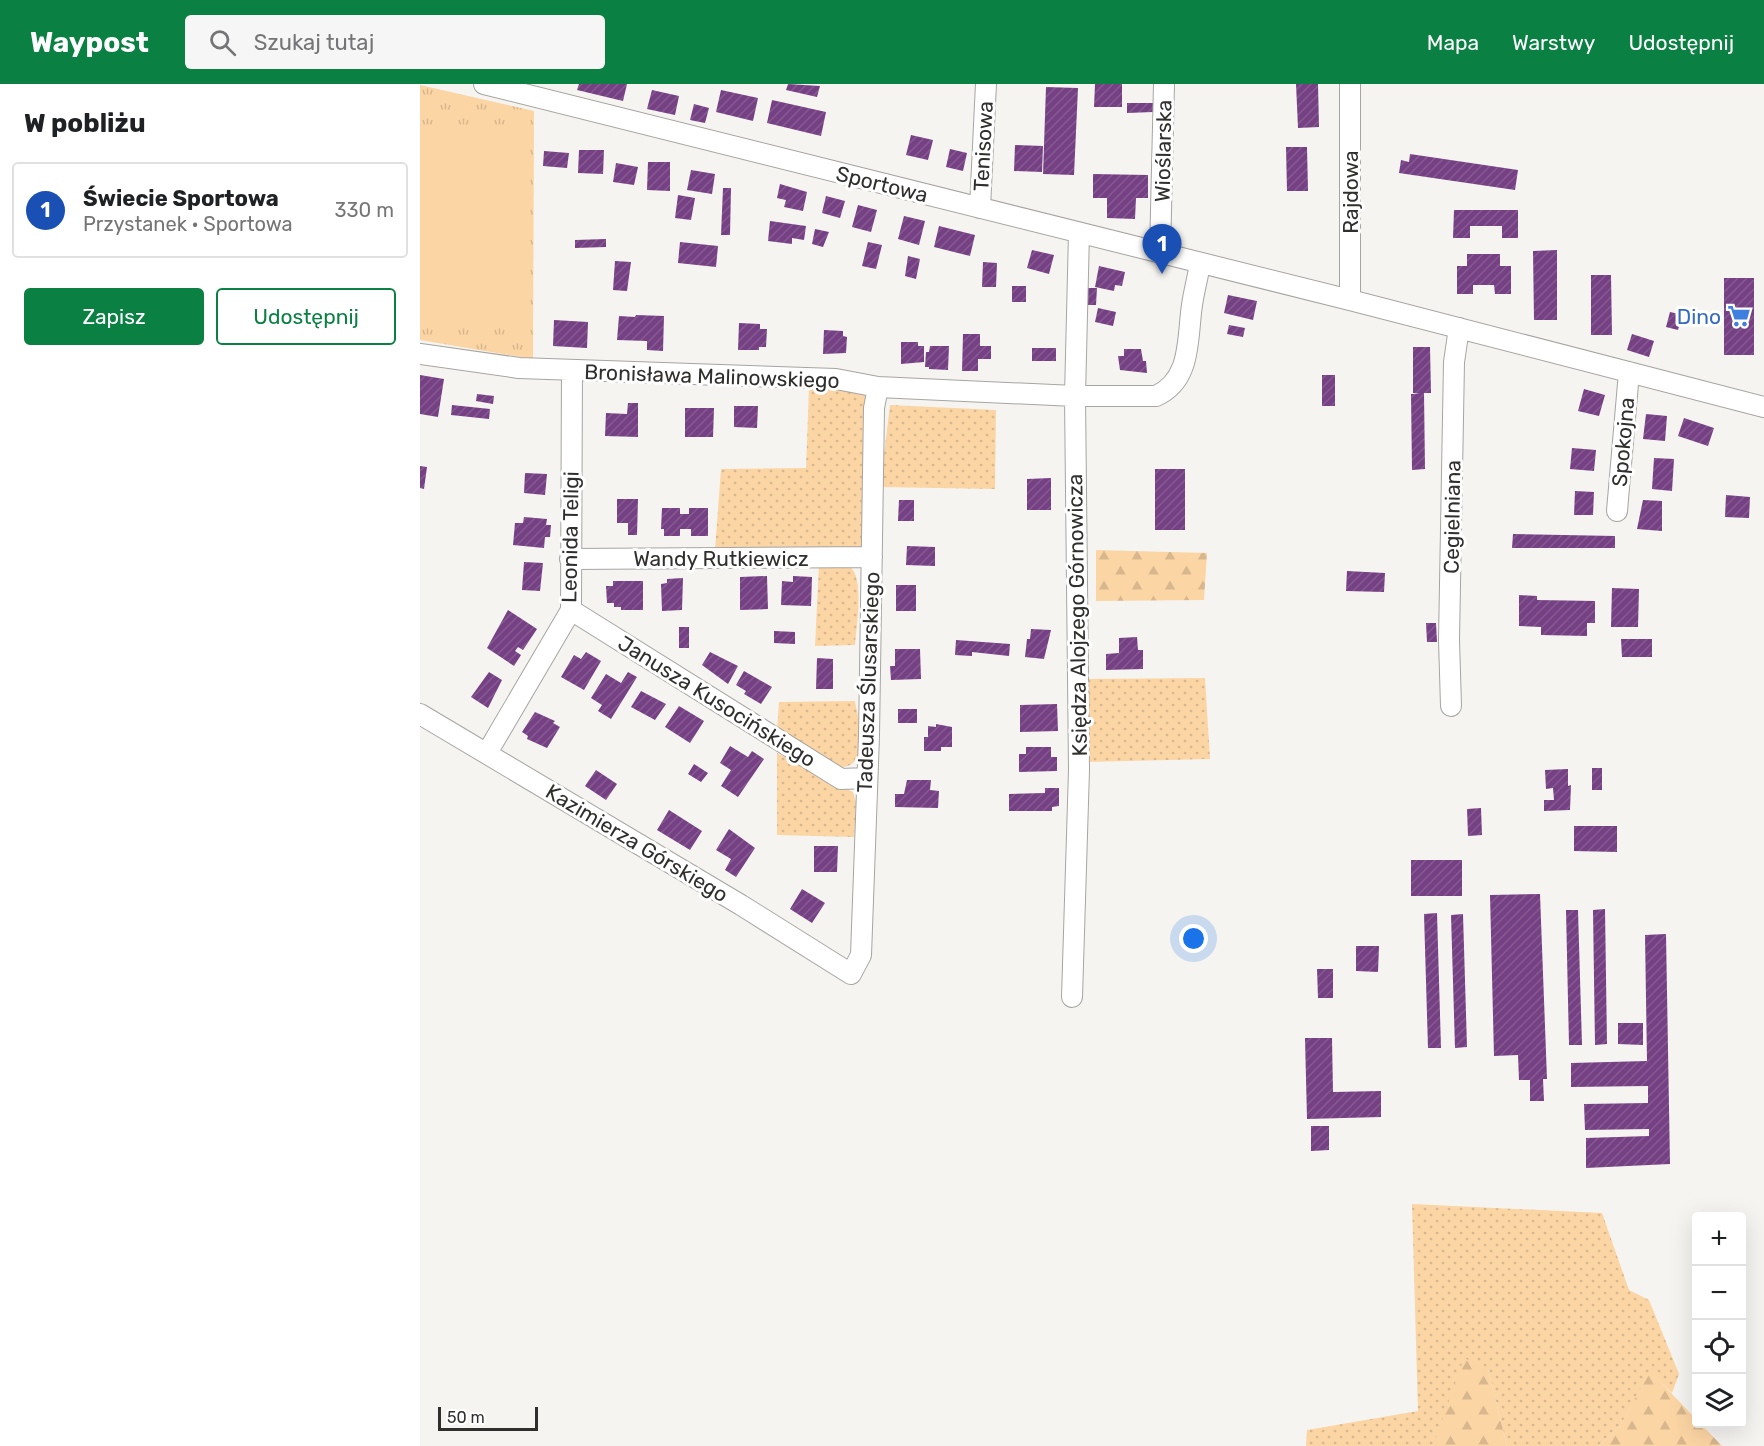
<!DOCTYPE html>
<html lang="pl">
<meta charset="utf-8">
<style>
:root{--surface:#fff;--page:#f6f6f6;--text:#202124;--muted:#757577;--line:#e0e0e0;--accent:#0b8043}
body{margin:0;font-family:Rubik,sans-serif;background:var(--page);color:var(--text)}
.controls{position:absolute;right:18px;bottom:18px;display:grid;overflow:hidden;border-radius:6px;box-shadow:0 6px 24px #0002}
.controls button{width:54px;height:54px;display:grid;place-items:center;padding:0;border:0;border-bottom:2px solid var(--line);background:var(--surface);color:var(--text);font:30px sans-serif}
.scale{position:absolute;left:18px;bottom:15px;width:100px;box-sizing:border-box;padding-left:6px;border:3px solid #302f2e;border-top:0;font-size:16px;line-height:21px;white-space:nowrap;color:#302f2e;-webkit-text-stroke:4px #fff;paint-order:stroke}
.you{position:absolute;left:774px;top:855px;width:21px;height:21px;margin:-15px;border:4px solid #fff;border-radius:50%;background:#1a73e8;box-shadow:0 0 0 9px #1a73e833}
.badge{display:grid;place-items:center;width:39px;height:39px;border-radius:50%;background:var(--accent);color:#fff;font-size:20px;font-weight:700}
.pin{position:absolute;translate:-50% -50px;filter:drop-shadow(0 2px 3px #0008)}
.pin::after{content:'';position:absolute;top:32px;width:21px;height:18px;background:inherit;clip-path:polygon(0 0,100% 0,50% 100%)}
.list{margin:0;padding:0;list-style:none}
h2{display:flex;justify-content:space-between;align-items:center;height:78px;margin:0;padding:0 24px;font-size:26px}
h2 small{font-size:20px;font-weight:400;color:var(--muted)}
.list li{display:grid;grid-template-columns:39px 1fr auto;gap:18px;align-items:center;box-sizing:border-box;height:96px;margin:0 12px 12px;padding:0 12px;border:2px solid var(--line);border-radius:6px}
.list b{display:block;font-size:22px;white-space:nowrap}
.list p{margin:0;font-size:20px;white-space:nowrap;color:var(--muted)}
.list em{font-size:20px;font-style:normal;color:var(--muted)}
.actions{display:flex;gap:12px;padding:18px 24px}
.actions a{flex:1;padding:14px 0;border:2px solid var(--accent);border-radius:6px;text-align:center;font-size:21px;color:var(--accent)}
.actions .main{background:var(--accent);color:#fff}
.icon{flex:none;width:33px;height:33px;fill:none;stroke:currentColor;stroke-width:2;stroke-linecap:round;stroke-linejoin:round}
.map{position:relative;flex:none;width:1344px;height:1362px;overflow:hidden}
header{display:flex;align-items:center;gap:36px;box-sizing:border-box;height:84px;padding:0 30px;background:var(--accent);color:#fff}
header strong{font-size:28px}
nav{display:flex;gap:33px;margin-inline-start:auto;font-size:21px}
.search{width:420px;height:54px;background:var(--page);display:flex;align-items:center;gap:15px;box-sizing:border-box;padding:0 21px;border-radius:6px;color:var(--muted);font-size:22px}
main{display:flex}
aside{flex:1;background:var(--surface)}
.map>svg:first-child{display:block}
.grass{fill:url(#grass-dots)}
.forest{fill:url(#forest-firs)}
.park{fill:url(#park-tufts)}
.garden{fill:#fcd5a4}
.building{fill:url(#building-hatch)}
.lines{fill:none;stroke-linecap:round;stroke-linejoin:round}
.minor-casing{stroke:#a7a5a2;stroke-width:22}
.minor{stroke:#fff;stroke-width:20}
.labels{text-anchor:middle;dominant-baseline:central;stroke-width:6;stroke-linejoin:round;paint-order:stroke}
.street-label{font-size:21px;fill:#302f2e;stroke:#fff}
.shop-label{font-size:21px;fill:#366cbe;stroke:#fff;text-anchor:end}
</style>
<header>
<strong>Waypost</strong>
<div class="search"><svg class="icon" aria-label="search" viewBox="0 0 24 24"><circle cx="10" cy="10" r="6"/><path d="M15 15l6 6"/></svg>Szukaj tutaj</div>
<nav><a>Mapa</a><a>Warstwy</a><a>Udostępnij</a></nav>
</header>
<main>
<aside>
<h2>W pobliżu<small></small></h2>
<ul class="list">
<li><span class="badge" style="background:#1a4fb4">1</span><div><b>Świecie Sportowa</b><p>Przystanek · Sportowa</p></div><em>330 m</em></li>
</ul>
<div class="actions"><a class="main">Zapisz</a><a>Udostępnij</a></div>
</aside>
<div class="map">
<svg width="1344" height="1362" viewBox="0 0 1344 1362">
<defs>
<pattern id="grass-dots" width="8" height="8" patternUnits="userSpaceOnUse" patternTransform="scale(1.5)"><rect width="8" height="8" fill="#fcd5a4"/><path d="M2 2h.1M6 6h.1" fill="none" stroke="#d8b78e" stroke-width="1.8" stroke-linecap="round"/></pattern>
<pattern id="forest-firs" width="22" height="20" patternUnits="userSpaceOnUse" patternTransform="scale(1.5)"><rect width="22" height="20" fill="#fcd5a4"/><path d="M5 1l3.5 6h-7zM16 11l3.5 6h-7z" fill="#d8b78e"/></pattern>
<pattern id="park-tufts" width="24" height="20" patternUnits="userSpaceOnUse" patternTransform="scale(1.5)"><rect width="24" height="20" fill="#fcd5a4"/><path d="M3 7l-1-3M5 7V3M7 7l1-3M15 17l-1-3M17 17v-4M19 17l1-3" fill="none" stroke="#d8b78e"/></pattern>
<pattern id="building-hatch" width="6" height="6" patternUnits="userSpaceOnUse" patternTransform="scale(1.5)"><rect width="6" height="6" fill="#764084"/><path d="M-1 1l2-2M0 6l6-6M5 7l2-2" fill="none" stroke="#855a90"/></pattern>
</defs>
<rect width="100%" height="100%" fill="#f6f4f1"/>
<!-- grass -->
<path class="grass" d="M389,305L434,307L445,311L442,467L295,466L301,385L386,384Z
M470,321L576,326L575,405L460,403Z
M399,481C407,481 419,479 427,481C446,487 436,545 435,561L395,562Z
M785,594L790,675L665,678L662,595Z
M435,617C439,641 454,683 416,684L357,646L359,618Z
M357,669L433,708L436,719L434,753L357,751Z
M992,1120L1182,1129L1209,1206L1229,1216L1259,1290L1252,1309L1230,1288L1200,1342L1179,1362H1087L1068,1285L1013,1362H886L887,1346L998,1327Z"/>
<!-- forest -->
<path class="forest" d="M676,466L787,469L784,516L676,517Z
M1044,1274L1068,1285L1087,1362H1013Z
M1230,1287L1276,1335V1340H1281L1302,1362H1179L1200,1342Z"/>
<!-- park -->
<path class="park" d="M0,1L114,27L113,275L0,256Z"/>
<!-- garden -->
<path class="garden" d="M0,41H105V242L0,241Z"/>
<!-- building -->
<path class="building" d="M159,0H207L203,17L157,6Z
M368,0L400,2L397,13L366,6Z
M675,0H702V23H674Z
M876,0H898L899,43L878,44Z
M626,3L658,4L654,91L623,90Z
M232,6L259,12L255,31L227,25Z
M301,6L338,14L333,37L296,28Z
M352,16L406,28L401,52L347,39Z
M707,19H733V28L707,29Z
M274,20L289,24L285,39L270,36Z
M491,51L513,56L508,76L486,71Z
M595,61L623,62L622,88L594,87Z
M866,63H887L888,107H867Z
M530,65L547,69L543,87L526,83Z
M159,66H184L183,90L158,89Z
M124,67L149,69L147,84L123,82Z
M990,70L1098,86L1095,106L979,89L981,76L989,78Z
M228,78H250V107L227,106Z
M196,79L218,83L214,101L193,98Z
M271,86L295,90L292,110L267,106Z
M673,90L728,91V114H716L715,135L687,134V114H673Z
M360,100L387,108L383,127L364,123L366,116L357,114Z
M303,104H311L310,151H301Z
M258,111L275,114L271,136L255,134Z
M406,112L425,117L420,134L402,129Z
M438,121L457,126L451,148L432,143Z
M1034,126H1098V154H1082V142H1050V154H1033Z
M484,132L505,137L499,161L478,155Z
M350,137L386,142L384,156L372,154V160L348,157Z
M519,142L555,151L550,172L514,163Z
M395,145L409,148L403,163L392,160Z
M186,155V163L155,164V156Z
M260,158L298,162L296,183L258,179Z
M448,158L462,161L456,185L442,182Z
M612,166L634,171L629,190L607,184Z
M1137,166V236H1114L1113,167Z
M1047,170H1080V182H1091V210H1075L1074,201H1053V210H1037V182H1047Z
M488,172L500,175L496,195L485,192Z
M195,177L211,178L207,207L193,206Z
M563,178L577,179L576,203H562Z
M679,182L705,188L702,202L695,201L694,207L675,203Z
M1171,191H1191L1192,251H1171Z
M1304,194H1334V271H1304Z
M592,202H606V218H592Z
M666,204H677L676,221H666Z
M808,211L837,217L833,236L804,229Z
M678,224L696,228L693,242L675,238Z
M1250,228L1263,231L1258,246L1246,243Z
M216,231L244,232L243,267L227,266V257L197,256L199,232L215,233Z
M134,236L168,238L167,264L133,262Z
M319,239L340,240V245H347L346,263H339V266H318Z
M809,241L825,244L823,253L807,250Z
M404,246L423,247V252L427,253L426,269L403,270Z
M543,250H560V262H571V275H558V287H542Z
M1212,250L1234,257L1229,273L1207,266Z
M481,258H498V262H504V278L481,280Z
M510,262H529L528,286L509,285V283H505L506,268H509Z
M993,263H1010L1011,309H1004L1005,385L992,386L991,310H1000L993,309Z
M612,264H636V277H612Z
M704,265H721L723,277H726L727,289L700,286L698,272H704Z
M0,291L24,295L18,333L0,330Z
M902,291H915V322H902Z
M1164,305L1185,311L1179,332L1158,327Z
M57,310L74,312L73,320L56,317Z
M208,319H218V353L185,352L186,329L207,330Z
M32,321L70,325L69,335L31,331Z
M314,322H338L337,344L314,343Z
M265,324H294L293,353H265Z
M1226,330L1247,332L1245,357L1223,355Z
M1264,334L1294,344L1288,362L1258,352Z
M1152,364L1176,366L1174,387L1150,385Z
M1234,374L1254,375L1252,407L1232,405Z
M0,382L7,383L4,405L0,404Z
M735,385H765V446H735Z
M105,389L127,390L125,411L104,409Z
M631,394V426H607V395Z
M1155,407L1174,408L1173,431H1154Z
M1306,411L1330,413L1329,434L1305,433Z
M197,415H218L217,451H208V439H197Z
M479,416H494V437H478Z
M1223,416L1242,417V447L1217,445Z
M242,424H260V430H269V424H288V452H271V445H260V452H244V445H241Z
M104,433L127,435L126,441H131L130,453H125L124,464L93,461L95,439H103Z
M1093,450L1195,452V464H1092Z
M487,462L515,463V482L486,481Z
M104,478L123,479L120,507L102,506Z
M927,487L965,489L964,508L926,507Z
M347,492L348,525L320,526V493Z
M373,492L392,493L391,522L361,521L362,497L373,498Z
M263,494L262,526L242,527L241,500L247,499V495Z
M193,497H223V526H201V523H194V519H187L186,502H193Z
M476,501H496V527H476Z
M1192,504L1219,505L1218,543H1191Z
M1099,511L1117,512V516L1175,517V539H1167V552L1121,551V543L1099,542Z
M88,526L117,545L103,566L98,563L95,567L101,571L94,582L67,564Z
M1006,539H1016L1017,558H1007Z
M259,543H269V564H259Z
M611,545L631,546L624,575L605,573L607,555H610Z
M354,547L375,548V560L354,559Z
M717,553L718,566H723V585L686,586V570L699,569V554Z
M1201,555H1232V573H1202Z
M536,556L590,560L589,572L552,568V572L535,571Z
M475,565H500L501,595L471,596L470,582H475Z
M166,568L181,577L164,606L141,593L154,571L161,575Z
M290,568L318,582L308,600L282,581Z
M397,574L413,575V605H396Z
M324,587L352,603L341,620L324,610L326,607L316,601Z
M69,588L82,596L68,624L51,613Z
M208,588L217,593L191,635L178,627L182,621L171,614L186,590L201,599Z
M221,607L246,620L235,636L211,623Z
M637,620L638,647L600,648V621Z
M259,622L284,637L270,659L245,643Z
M478,625H497V639H478Z
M115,628L135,637L133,639L140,643L127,664L107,655L108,652L102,648Z
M516,640L532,643V663H521V667H504V653H508V642L516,643Z
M310,662L328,673L332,667L344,675L318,713L301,702L311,686L300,679Z
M606,663H631V673H637V687L599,688V670H606Z
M274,680L288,689L281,698L268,690Z
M1172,684H1182V706H1172Z
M1148,685V702L1151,701L1150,726L1124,727V716H1134L1133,704L1126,705L1125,686Z
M176,686L197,700L186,716L165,702Z
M487,696H511L510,706L519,707L518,724L475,723V710H484Z
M625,704H639V722L632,723V727H589V710L625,709Z
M1061,724L1062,751L1048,752L1047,725Z
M249,726L282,747L270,766L237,746Z
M1154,742H1197V768L1154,767Z
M309,745L335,764L316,793L305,786L311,775L296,766Z
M394,762H418L417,788H394Z
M991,776H1042V812H991Z
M382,805L405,819L392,839L370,825Z
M1120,810L1127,995H1123L1124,1017H1110V996H1099L1098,971L1074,972L1070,811Z
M1185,825L1187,960L1175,961L1173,826Z
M1146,826H1158L1162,961H1149Z
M1017,829L1021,964H1008L1004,830Z
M1043,830L1047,963L1035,964L1031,831Z
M1246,850L1250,1080L1166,1084V1054L1229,1052V1045L1165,1046L1164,1020L1228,1019V1002L1151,1003V979L1227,977L1225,851Z
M936,862H959L958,888L936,887Z
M897,885H913V914H898Z
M1198,939H1223V961L1198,960Z
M885,954H912L913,1008L961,1007V1033L887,1035Z
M891,1042H909V1066L891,1067Z"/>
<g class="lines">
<!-- minor casing -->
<g class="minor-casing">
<path id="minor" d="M64,0L930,216L1344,323
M930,0V216
M560,124L566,0
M740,169L744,0
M0,270L99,284L416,295L458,303L655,312H736C772,296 767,254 772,221C774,207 778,193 780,179
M1197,427L1209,288
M150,475L452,473
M151,526L421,695L446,694
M1031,622L1029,556L1034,278L1039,244
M0,630L321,821L431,890L441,871L449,652L454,324L458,303
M67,669L151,526L152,286
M652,913L659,686L655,312L659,149"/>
</g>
<!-- minor -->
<use href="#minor" class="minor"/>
</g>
<!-- icons -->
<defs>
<g id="supermarket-bare" transform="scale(1.8)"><path d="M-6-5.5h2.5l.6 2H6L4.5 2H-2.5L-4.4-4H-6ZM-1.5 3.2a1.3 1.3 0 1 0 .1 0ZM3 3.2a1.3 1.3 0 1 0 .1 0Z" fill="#3f7fe0" stroke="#fff" stroke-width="2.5" paint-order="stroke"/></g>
</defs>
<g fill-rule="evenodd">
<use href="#supermarket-bare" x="1319" y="232"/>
</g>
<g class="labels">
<!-- street labels -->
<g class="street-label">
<text transform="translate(563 62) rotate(-87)">Tenisowa</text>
<text transform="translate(743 67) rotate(-89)">Wioślarska</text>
<text transform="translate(462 100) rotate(14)">Sportowa</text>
<text transform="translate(930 108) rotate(-90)">Rajdowa</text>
<text transform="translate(292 292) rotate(2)">Bronisława Malinowskiego</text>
<text transform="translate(1203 358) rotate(-85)">Spokojna</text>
<text transform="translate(1032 433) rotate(-89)">Cegielniana</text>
<text transform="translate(150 453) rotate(-89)">Leonida Teligi</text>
<text x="301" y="474">Wandy Rutkiewicz</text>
<text transform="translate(657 531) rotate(-91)">Księdza Alojzego Górnowicza</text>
<text transform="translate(448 598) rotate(-88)">Tadeusza Ślusarskiego</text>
<text transform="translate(297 617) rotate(32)">Janusza Kusocińskiego</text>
<text transform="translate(217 759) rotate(31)">Kazimierza Górskiego</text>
</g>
<!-- shop labels -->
<g class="shop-label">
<text x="1301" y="232">Dino</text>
</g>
</g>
</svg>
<div class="controls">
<button>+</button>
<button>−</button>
<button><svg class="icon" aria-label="locate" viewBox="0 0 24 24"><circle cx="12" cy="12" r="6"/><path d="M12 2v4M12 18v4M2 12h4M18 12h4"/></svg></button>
<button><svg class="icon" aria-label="layers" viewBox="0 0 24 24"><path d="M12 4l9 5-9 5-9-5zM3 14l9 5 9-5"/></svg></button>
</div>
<div class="scale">50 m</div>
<div class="you"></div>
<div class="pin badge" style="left:742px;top:190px;background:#1a4fb4">1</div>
</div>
</main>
